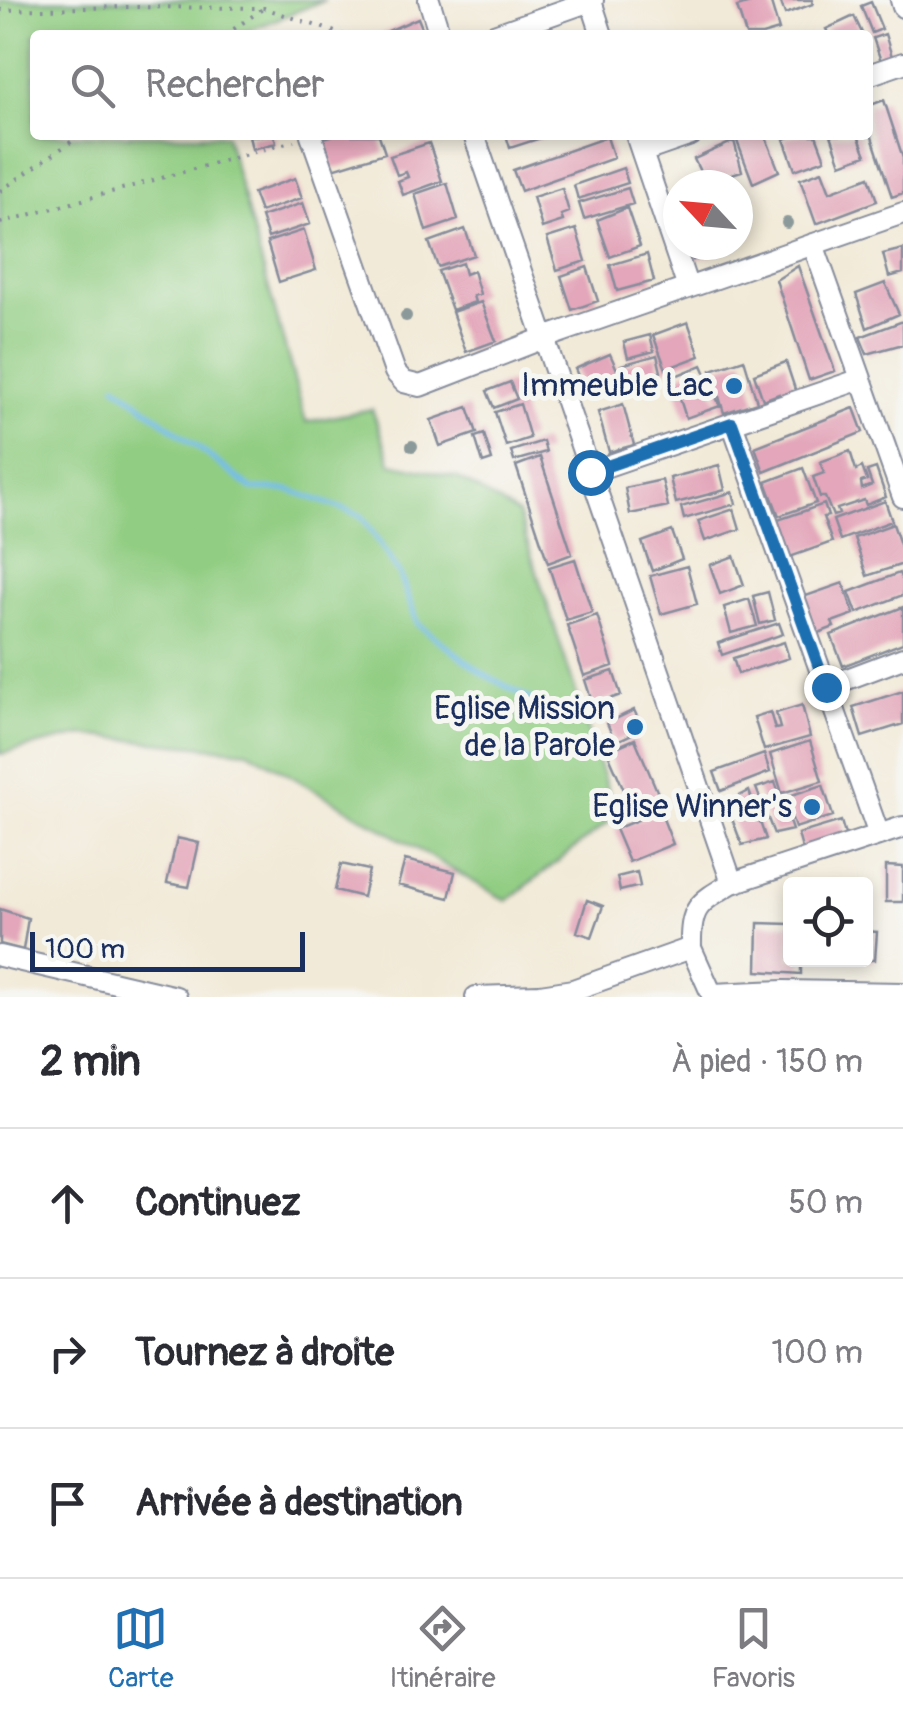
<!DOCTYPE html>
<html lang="fr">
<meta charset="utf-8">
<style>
:root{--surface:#fff;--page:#f2f2f3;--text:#2b2b33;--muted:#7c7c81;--line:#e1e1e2;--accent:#1f6fb2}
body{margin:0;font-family:Pangolin,sans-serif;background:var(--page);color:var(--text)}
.controls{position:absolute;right:30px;bottom:30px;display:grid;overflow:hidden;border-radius:10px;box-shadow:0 5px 15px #0003}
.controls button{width:90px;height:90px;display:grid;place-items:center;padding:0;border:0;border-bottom:2px solid var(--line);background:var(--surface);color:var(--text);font:50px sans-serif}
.compass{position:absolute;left:663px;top:170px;width:90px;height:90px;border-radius:50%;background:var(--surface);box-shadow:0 5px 15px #0003;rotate:296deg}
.scale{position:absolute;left:30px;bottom:25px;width:275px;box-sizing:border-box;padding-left:10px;border:5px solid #1b2f5e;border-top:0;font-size:28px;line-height:35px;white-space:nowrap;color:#1b2f5e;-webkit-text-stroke:8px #f6f6f2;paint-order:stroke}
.stop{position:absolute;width:30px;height:30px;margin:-22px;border:8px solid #1f6fb2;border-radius:50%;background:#fff}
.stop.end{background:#1f6fb2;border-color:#fff;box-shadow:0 2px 10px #0008}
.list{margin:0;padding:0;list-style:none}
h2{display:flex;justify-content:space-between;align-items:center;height:130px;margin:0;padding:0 40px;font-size:42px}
h2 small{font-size:32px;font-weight:400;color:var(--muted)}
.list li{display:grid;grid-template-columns:65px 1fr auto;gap:30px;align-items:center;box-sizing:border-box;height:150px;padding:0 40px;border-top:2px solid var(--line)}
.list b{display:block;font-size:38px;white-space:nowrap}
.list em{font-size:32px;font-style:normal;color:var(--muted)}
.icon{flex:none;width:55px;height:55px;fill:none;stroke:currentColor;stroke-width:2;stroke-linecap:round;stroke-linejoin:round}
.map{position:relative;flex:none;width:903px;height:997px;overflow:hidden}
.search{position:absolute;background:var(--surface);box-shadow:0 5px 15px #0003;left:30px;right:30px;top:30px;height:110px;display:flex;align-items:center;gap:25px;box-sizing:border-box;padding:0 35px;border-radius:10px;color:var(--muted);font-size:38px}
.sheet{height:580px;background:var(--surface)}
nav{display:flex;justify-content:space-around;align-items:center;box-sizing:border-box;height:140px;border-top:2px solid var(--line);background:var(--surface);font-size:28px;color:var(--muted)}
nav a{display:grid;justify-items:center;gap:5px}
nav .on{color:var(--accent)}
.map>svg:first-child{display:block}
.green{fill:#91cd82;stroke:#567e70;stroke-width:2.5}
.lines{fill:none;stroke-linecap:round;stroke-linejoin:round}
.stream{stroke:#74bdec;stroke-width:5}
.building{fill:#e3a6ba}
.street-casing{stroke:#868c9b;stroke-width:24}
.path{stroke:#868c9b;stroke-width:4;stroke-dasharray:2.5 8;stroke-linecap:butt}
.street{stroke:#fff;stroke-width:20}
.tree{fill:#8c999a}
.route{stroke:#1f6fb2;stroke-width:12}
.poi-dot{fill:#1f6fb2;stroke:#f6f6f2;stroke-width:4}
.labels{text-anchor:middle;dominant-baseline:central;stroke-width:10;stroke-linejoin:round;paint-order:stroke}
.poi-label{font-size:32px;fill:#1b2f5e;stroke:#f6f6f2;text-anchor:end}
</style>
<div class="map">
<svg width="903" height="997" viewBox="0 0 903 997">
<rect width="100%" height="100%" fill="#f6f6f2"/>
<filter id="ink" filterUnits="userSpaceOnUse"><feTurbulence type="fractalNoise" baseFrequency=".01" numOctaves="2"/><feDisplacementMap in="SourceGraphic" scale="20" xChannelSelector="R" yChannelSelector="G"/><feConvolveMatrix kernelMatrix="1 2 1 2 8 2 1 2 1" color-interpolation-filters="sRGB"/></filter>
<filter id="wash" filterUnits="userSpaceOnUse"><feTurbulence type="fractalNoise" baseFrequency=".0048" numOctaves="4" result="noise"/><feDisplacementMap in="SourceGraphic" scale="40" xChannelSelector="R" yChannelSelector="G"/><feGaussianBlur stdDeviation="2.25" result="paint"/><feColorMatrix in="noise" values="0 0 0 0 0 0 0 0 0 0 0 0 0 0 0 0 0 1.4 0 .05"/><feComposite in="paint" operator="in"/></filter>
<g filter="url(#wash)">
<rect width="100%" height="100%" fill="#f2ead8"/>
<!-- green -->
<path class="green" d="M0,0H325L238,35H35V135H226L306,422L372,409L391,463L458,478L518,514L616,816L507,901L248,751L82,735L0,754Z"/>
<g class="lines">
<!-- stream -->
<path class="stream" d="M116,385L252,489L290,490L362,516L400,575L418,624L482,673L539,704"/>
</g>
<g id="blocks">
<!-- building -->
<path class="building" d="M760,0H770L779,30L762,35H746L737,7Z
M780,0H812L813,4L785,14Z
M871,2L882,29L872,33L861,6Z
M854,16L863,35H829L826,29Z
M418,18L425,35H379Z
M885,34L893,60L882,64L873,38Z
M884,100L903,158V193L892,197L868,125V106Z
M274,135L276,143L252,149L249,136Z
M334,135H379L385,153L333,169L324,138Z
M506,135H546L547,136L510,148Z
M752,135H765L779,171L753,183L737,141Z
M796,135H816L825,159L795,170L784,139Z
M831,135H858L866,155L841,164Z
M607,137L614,158L521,191L513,170Z
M734,141L742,171L705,182L694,159Z
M429,143L442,181L403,195L398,181L408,177L406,172L397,175L390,156Z
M623,168L628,183L578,199L574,185Z
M822,171L830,192L869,177L877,201L816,224L800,179Z
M295,178L302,198L260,212L253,193Z
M447,183L458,220L426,231L415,194Z
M562,188L569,212L561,215L563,221L542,228L533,197Z
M628,188L633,204L584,219L579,203Z
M303,203L310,224L268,238L261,217Z
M627,208L640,246L610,257L597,220Z
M465,229L474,255L438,267L429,242Z
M576,229L586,261L557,270L547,238Z
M304,230L316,270L279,282L267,242Z
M689,245H720L722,251L693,260Z
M903,249V273L889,277L883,254Z
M647,254L654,281L617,291L610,265Z
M462,263L465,274L473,271L480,294L473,296L475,302L452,310L438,271Z
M798,266L835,371L809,380L776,280Z
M587,267L598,301L572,310L561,276Z
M885,283L899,314L867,328L856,294Z
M481,302L496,341L466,352L452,312Z
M903,321V344L867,354L860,337Z
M688,322L700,356L666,369L653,335Z
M650,335L654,351L628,358L624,342Z
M610,354L623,383L588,398L575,369Z
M657,355L661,372L626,382L621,365Z
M744,359L757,402L724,413L711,370Z
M786,362L797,395L781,401L779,394L763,400L754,374Z
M702,365L720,406L686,418L673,377Z
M510,382L517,399L494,408L487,391Z
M520,404L530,438L506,446L495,412Z
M623,404L634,445L609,452L598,412Z
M468,407L477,433L440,446L431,420Z
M854,408L863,432L764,472L755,447Z
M484,434L492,460L483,463L475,437Z
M543,441L546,452L514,461L511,451Z
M850,451L856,470L862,467L867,480L861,482L862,489L872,485L867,471L876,468L886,497L866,505L864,500L837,509L839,514L833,516L825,497H820L813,477L824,473L820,462Z
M540,457L572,554L548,563L516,466Z
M719,465L725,490L676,503L670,478Z
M803,468L816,503L779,516L766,482Z
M662,480L668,506L630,514L625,488Z
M733,492L736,504L684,519L681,507Z
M885,501L892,521L840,540L833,520Z
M824,504L828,516L823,517L832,542L790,557L778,520Z
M734,509L740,529L705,541L698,521Z
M893,524L903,553V564L867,576L854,538Z
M672,531L682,559L652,571L642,542Z
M734,556L744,585L720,594L710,565Z
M575,559L592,612L566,620L549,567Z
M687,566L697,604L661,614L650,576Z
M899,573L903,582V595L857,613L849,592Z
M843,583L854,614L832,622L834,627L816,634L803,597Z
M768,592L775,620L760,624L753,596Z
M749,599L757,626L731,633L724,607Z
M903,607V643L843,666L831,635Z
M597,615L613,666L584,676L567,625Z
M779,623L783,634L722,655L718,643Z
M784,642L789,658L738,674L733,658Z
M613,671L621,695L593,705L585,680Z
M903,691V724L862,737L853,707Z
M802,705L810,737L764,750L754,717L770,712L775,729L780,728L776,713Z
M634,710L643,729L615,742L607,723Z
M635,739L663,805L636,817L607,751Z
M810,741L822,781L782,793L770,754Z
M764,754L770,772L721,791L714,772Z
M775,782L792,830L774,834L756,788Z
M823,785L833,816L795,828L785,797Z
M749,791L766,839L742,845L726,803Z
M660,811L673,844L629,862L615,829Z
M841,821L846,838L803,852L798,834Z
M177,838L199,843L189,887L167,883Z
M405,860L455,872L449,898L398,885Z
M341,864L369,870L363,897L335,890Z
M886,866L903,867V902H886Z
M637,872L640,886L620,891L617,877Z
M587,900L603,906L592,937L577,932Z
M0,909L28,918L23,950L0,944Z
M758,923L790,924V959H801V974L757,971Z
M866,931L877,932L875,960H866Z"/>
</g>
</g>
<g filter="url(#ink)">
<use href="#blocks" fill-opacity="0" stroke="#868c9b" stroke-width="2.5"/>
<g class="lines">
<!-- street casing -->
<g class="street-casing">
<path id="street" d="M429,0L440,35
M901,0L903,7
M591,1L602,35
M494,35L593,0
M868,75L903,63
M311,135L395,372L404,382L420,386L544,338L903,213
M474,135L732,883
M636,135L688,288
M642,152L691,135
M813,244L903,497
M732,423L879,835
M590,472L861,379
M826,687L903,658
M691,948L713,997
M0,956L176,997
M712,994L784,991L903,993
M476,997L540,995L573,990L691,948C690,907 698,903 732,883L903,827"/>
</g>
<!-- path -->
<path class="path" d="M0,10L130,7L264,8L344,35
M225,35L264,8
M0,191L81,135
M0,223L294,141"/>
<!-- street -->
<use href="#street" class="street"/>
</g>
<!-- trees -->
<g class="tree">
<circle cx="787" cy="223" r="6"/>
<circle cx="406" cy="316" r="6"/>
<circle cx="412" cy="446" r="6"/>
</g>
</g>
<g class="lines" filter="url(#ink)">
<!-- route -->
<path class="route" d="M590,472L732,423L826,687"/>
</g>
<!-- markers -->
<g class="poi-dot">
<circle cx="734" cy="386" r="10"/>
<circle cx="635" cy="727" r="10"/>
<circle cx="812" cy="807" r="10"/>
</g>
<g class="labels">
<!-- poi labels -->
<g class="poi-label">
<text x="714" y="386">Immeuble Lac</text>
<text x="615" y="709">Eglise Mission<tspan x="615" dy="37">de la Parole</tspan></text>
<text x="792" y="807">Eglise Winner's</text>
</g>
</g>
</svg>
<div class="controls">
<button><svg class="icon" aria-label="locate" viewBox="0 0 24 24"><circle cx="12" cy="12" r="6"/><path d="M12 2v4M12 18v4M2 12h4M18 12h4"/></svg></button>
</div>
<svg class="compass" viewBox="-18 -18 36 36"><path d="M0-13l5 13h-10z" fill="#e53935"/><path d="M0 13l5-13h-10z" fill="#7c7c81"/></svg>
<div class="scale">100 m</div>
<div class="stop" style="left:590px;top:472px"></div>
<div class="stop end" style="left:826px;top:687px"></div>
<div class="search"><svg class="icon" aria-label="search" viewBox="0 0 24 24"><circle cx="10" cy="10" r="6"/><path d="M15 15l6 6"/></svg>Rechercher</div>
</div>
<section class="sheet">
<h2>2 min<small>À pied · 150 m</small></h2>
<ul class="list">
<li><svg class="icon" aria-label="ahead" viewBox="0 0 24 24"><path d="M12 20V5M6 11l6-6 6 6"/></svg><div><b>Continuez</b></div><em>50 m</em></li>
<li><svg class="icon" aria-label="right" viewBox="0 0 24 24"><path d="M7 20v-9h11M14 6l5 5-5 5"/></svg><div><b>Tournez à droite</b></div><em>100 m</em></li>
<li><svg class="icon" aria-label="arrive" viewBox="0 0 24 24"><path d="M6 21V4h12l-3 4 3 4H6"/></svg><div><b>Arrivée à destination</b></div></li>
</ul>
</section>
<nav>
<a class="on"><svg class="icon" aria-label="map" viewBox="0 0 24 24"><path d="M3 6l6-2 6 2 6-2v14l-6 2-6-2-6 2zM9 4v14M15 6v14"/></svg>Carte</a>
<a><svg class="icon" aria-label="directions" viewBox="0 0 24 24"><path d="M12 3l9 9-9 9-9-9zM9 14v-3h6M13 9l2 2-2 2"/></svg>Itinéraire</a>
<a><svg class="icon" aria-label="saved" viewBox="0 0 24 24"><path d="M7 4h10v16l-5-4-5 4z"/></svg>Favoris</a>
</nav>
